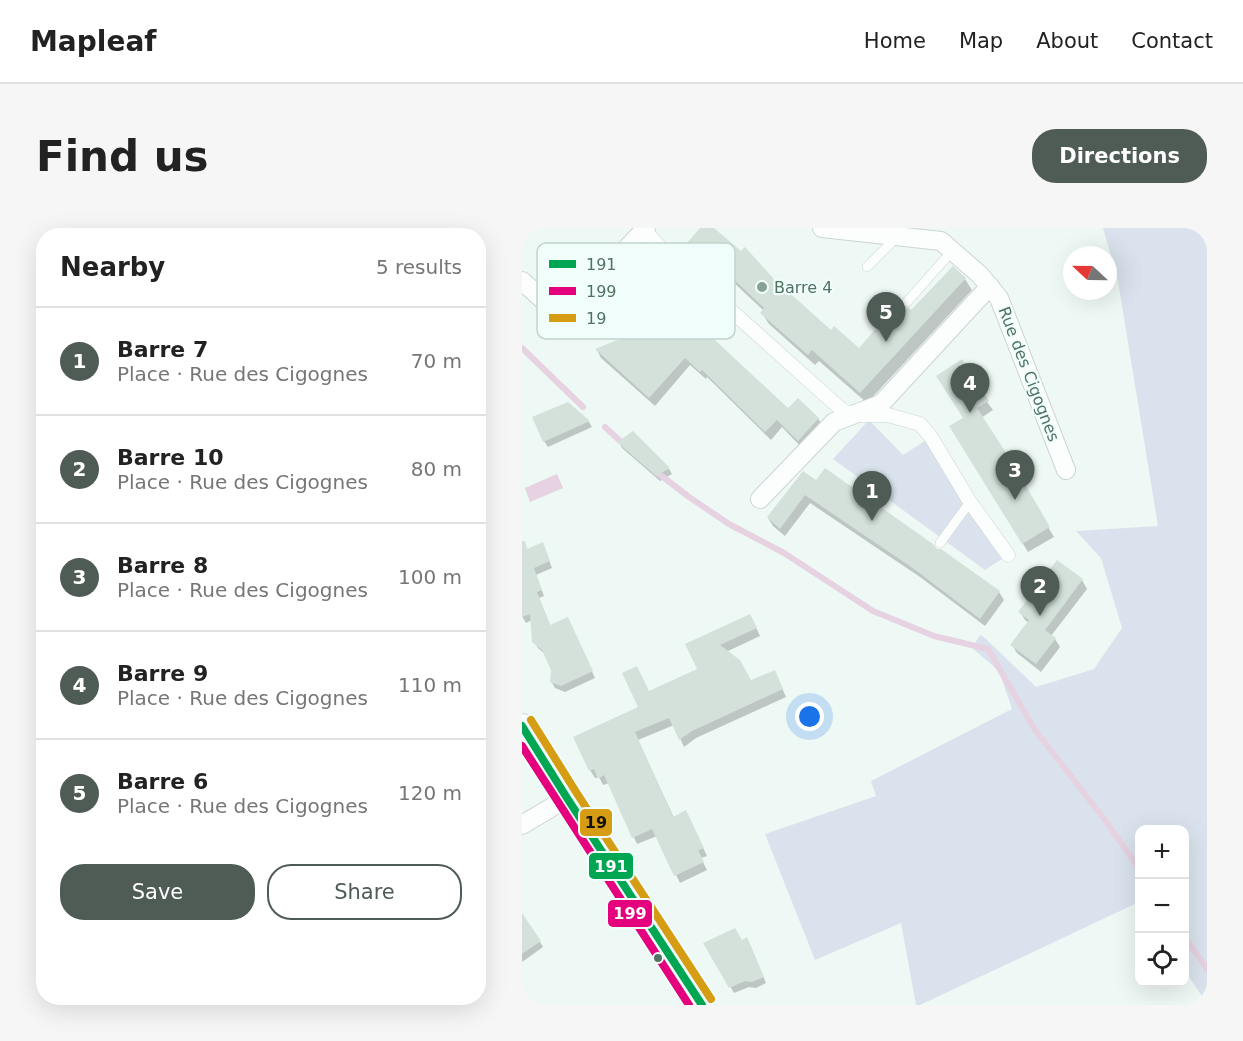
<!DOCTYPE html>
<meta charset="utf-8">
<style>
:root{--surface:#fff;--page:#f6f6f6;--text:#222;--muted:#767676;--line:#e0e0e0;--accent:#4f5c56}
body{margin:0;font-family:"DejaVu Sans",sans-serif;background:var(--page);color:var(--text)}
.controls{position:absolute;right:18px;bottom:18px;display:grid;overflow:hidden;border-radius:12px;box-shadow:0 6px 24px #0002}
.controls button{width:54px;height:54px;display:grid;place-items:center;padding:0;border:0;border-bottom:2px solid var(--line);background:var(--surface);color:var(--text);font:30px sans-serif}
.compass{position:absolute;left:541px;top:18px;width:54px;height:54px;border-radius:50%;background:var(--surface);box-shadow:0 6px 24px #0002;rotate:292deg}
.you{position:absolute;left:288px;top:489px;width:21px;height:21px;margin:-15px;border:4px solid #fff;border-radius:50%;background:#1a73e8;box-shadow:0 0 0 9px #1a73e833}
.badge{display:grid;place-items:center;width:39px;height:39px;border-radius:50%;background:var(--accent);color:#fff;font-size:20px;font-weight:700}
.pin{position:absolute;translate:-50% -50px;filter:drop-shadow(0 2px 3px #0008)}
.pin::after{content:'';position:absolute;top:32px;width:21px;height:18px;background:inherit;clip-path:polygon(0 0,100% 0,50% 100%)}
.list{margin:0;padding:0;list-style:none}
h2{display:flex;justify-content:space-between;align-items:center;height:78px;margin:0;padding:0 24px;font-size:26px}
h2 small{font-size:20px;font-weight:400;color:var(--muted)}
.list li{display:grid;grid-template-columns:39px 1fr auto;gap:18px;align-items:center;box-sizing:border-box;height:108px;padding:0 24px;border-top:2px solid var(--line)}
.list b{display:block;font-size:22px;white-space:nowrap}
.list p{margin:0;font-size:20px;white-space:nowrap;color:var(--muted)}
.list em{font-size:20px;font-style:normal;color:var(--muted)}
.actions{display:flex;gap:12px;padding:18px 24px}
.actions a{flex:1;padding:14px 0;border:2px solid var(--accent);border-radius:24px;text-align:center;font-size:21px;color:var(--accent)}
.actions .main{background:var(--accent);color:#fff}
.icon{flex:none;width:33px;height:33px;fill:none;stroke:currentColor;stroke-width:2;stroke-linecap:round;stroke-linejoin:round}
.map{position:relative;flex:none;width:685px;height:777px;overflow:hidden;border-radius:24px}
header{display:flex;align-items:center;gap:36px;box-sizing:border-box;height:84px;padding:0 30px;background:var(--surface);border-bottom:2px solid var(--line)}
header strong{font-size:28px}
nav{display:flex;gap:33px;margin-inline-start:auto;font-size:21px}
.intro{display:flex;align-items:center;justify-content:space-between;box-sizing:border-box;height:144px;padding:0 36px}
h1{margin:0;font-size:42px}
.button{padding:15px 27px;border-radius:24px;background:var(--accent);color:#fff;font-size:21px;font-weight:700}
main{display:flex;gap:36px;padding:0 36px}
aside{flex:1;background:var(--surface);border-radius:24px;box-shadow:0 6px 24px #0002}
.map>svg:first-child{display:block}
.green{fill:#dae3ed}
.water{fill:#e6d2e1}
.shadow{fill:#0003}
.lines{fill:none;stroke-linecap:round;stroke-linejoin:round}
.stream{stroke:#e6d2e1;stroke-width:6}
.building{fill:#d4e1db}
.service-casing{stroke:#cbd5d1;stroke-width:10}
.pedestrian-casing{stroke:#cbd5d1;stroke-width:15}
.minor-casing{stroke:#cbd5d1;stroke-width:20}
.secondary-casing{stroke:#cbd6d2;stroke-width:26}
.service{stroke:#fcfefe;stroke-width:9}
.pedestrian{stroke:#fcfefe;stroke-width:14}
.minor{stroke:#fcfefe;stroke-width:18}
.secondary{stroke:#fcfefe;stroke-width:24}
.bus-1-casing{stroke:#f1fdfb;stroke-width:12}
.bus-2-casing{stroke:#f1fdfb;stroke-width:12}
.bus-3-casing{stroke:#f1fdfb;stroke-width:12}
.bus-1{stroke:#00a651;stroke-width:8}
.bus-2{stroke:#e5007d;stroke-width:8}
.bus-3{stroke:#d69c14;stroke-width:8}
.poi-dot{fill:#87a295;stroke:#f1fdfb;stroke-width:2}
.bus-dot{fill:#507362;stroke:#f1fdfb;stroke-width:2}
.labels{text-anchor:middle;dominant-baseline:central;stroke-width:4.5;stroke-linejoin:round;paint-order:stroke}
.poi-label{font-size:16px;fill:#507362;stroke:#f1fdfb;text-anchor:start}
.street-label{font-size:16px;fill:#507362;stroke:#f1fdfb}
.key{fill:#f1fdfb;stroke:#c1d4cd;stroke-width:1.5}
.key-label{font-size:16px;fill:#507362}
.line-badge{stroke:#f1fdfb;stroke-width:2}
.badge-label{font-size:16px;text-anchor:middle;font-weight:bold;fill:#fff}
.pale-badge-label{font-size:16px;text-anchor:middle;font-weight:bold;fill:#111}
</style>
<header>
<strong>Mapleaf</strong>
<nav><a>Home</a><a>Map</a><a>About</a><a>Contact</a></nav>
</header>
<div class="intro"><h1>Find us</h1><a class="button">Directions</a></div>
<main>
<aside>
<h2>Nearby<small>5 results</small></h2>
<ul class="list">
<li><span class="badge">1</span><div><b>Barre 7</b><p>Place · Rue des Cigognes</p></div><em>70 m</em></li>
<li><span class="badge">2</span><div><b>Barre 10</b><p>Place · Rue des Cigognes</p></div><em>80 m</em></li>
<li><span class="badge">3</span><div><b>Barre 8</b><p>Place · Rue des Cigognes</p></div><em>100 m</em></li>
<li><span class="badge">4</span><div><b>Barre 9</b><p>Place · Rue des Cigognes</p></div><em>110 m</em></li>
<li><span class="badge">5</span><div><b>Barre 6</b><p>Place · Rue des Cigognes</p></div><em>120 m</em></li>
</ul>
<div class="actions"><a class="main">Save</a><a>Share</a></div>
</aside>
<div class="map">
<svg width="685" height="777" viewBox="0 0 685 777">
<rect width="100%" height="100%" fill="#eef8f5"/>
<!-- green -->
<path class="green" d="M581,0H685V776L663,743L662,602H618L617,678L615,675L398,777H394L379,695L293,732L243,606L354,568L349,553L490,481L477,443L450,420L458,407L462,409L514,459L572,441L600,400L579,330L554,303L636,298L596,53Z
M347,192L381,227L409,209L486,327L463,342L311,231Z"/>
<!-- water -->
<path class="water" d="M35,246L41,260L8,274L3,260Z"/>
<!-- shadow -->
<path class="shadow" d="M181,0H190L309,104L337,122L381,81L389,84L431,40L443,51L450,62L345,175L297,133L293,137L247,96L240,85L242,83L209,52L205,56L173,26L167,15Z
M99,73L266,182L296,190L301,199L281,221L260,199L249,212L185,149L184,151L168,137L133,178L79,130L75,122L127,101L104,81Z
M421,157L465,174L471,182L459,190L488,235L532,309L506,324L429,198L442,190Z
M45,176L67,194L70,199L26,219L22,213Z
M97,214L147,241L150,246L138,253L100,220Z
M281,245L414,322L477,364L482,372L463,398L398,349L288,275L263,308L251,298L246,290Z
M23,322L30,340L14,347L22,368L17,370L29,399L49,397L73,450L43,464L33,460L29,453L30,442L24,427L16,420L12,414L10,392L4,395L0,388V323Z
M560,352L565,361L529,408L533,411L538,419L519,444L495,425L490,417L507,395L503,392L498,384Z
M232,395L238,408L204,424L228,454L256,451L264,469L174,510L162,519L152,497L116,512L152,590L168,592L185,628L179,630L185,642L158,655L135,608L115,616L87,555L81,557L77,549L73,550L68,542L118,480L127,465L177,442L165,416Z
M0,695L18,714L21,719L0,734Z
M219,714L228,717L244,755L234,760L227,759L212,765L183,716Z"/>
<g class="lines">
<!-- stream -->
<path class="stream" d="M0,120L61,179
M83,199L97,212
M137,246L167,269L207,296L262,325L351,383L412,408L466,421L513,502L583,592L618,642
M662,708L685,741"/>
</g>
<!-- building -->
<path class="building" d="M178,0H192L219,23L223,19L252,51L309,102L312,98L337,120L378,73L381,79L387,80L389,82L431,38L444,50L338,165L290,122L286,127L238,85L242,80L202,42L198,45L165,15Z
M121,45L266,180L276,170L297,190L276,213L255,192L243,204L180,142L178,144L163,130L127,170L73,121L127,99L97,73Z
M440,131L467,173L455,180L490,234L528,299L500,316L427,198L441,190L414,148Z
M46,174L68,193L21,214L10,189Z
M111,203L148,240L134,248L95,214Z
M303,240L411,316L415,321H419L478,363L458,391L392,341L283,267L258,301L245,289L281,243L294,252Z
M0,313H3L5,321L21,314L28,333L12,340L20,362L15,364L28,397L46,389L71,443L39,458L28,454L29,442L20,422L10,414L8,386L0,389Z
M535,332L561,351L523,402L534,410L514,436L488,417L507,392L496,384Z
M228,386L235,400L198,417L218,432L229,452L253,442L261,461L170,503L157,512L147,490L113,504L151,589L164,582L182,620L176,622L182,634L152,648L130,601L110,610L82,547L76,551L72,541L67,543L51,509L116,479L100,445L115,438L127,463L175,441L163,416Z
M0,685L19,713L0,726Z
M213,700L220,712L225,709L242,749L230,754L223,753L207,760L181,715Z"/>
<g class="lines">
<!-- service casing -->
<g class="service-casing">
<path id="service" d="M345,39L375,9
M385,74L430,23
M418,315L448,274"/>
</g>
<!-- pedestrian casing -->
<g class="pedestrian-casing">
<path id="pedestrian" d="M120,0L137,18L321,183L333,187H366L398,196L409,209L448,274L486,327"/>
</g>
<!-- minor casing -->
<g class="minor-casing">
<path id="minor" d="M300,0L419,13L458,47L477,70L544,242
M0,53L40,89L124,0
M238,271L312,194L359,176L468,58
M0,597L45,570"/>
</g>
<!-- secondary casing -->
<g class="secondary-casing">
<path id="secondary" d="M0,498L45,570L180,777"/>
</g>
<!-- service -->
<use href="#service" class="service"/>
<!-- pedestrian -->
<use href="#pedestrian" class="pedestrian"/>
<!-- minor -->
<use href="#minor" class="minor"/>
<!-- secondary -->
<use href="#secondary" class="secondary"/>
<!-- bus-1 casing -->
<g class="bus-1-casing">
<path id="bus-1" d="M0,498L45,570L180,777"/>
</g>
<!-- bus-2 casing -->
<g class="bus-2-casing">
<path id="bus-2" d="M0,518L167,777"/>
</g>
<!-- bus-3 casing -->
<g class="bus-3-casing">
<path id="bus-3" d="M9,492L54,564L189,771"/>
</g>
<!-- bus-1 -->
<use href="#bus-1" class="bus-1"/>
<!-- bus-2 -->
<use href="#bus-2" class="bus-2"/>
<!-- bus-3 -->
<use href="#bus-3" class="bus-3"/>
</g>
<!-- markers -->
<circle class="poi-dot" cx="240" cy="59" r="6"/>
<circle class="bus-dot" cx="136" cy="730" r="5"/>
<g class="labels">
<!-- poi labels -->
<g class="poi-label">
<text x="252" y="59">Barre 4</text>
</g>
<!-- street labels -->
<g class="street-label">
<text transform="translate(507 146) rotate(69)">Rue des Cigognes</text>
</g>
</g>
<!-- legend -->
<rect x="15" y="15" width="198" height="96" rx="9" class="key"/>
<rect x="27" y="32" width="27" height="8" fill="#00a651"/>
<rect x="27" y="59" width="27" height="8" fill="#e5007d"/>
<rect x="27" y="86" width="27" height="8" fill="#d69c14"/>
<g class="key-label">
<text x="64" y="42">191</text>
<text x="64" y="69">199</text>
<text x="64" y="96">19</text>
</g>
<g class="line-badge">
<rect x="57" y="580" width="34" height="29" rx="6" fill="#d69c14"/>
<rect x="66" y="624" width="46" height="28" rx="6" fill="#00a651"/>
<rect x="85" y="671" width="46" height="29" rx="6" fill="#e5007d"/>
</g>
<g class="badge-label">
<text x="89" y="644">191</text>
<text x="108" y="691">199</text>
</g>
<g class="pale-badge-label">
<text x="74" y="600">19</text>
</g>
</svg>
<div class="controls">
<button>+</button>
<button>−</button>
<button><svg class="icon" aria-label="locate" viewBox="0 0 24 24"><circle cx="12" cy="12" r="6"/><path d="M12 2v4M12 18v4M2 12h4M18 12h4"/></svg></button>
</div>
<svg class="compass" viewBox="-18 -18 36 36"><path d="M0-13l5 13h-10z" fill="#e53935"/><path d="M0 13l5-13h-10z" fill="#767676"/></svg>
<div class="you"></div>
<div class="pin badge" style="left:350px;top:293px">1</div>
<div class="pin badge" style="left:518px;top:388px">2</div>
<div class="pin badge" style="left:493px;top:272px">3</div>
<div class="pin badge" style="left:448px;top:185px">4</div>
<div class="pin badge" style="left:364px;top:114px">5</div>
</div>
</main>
